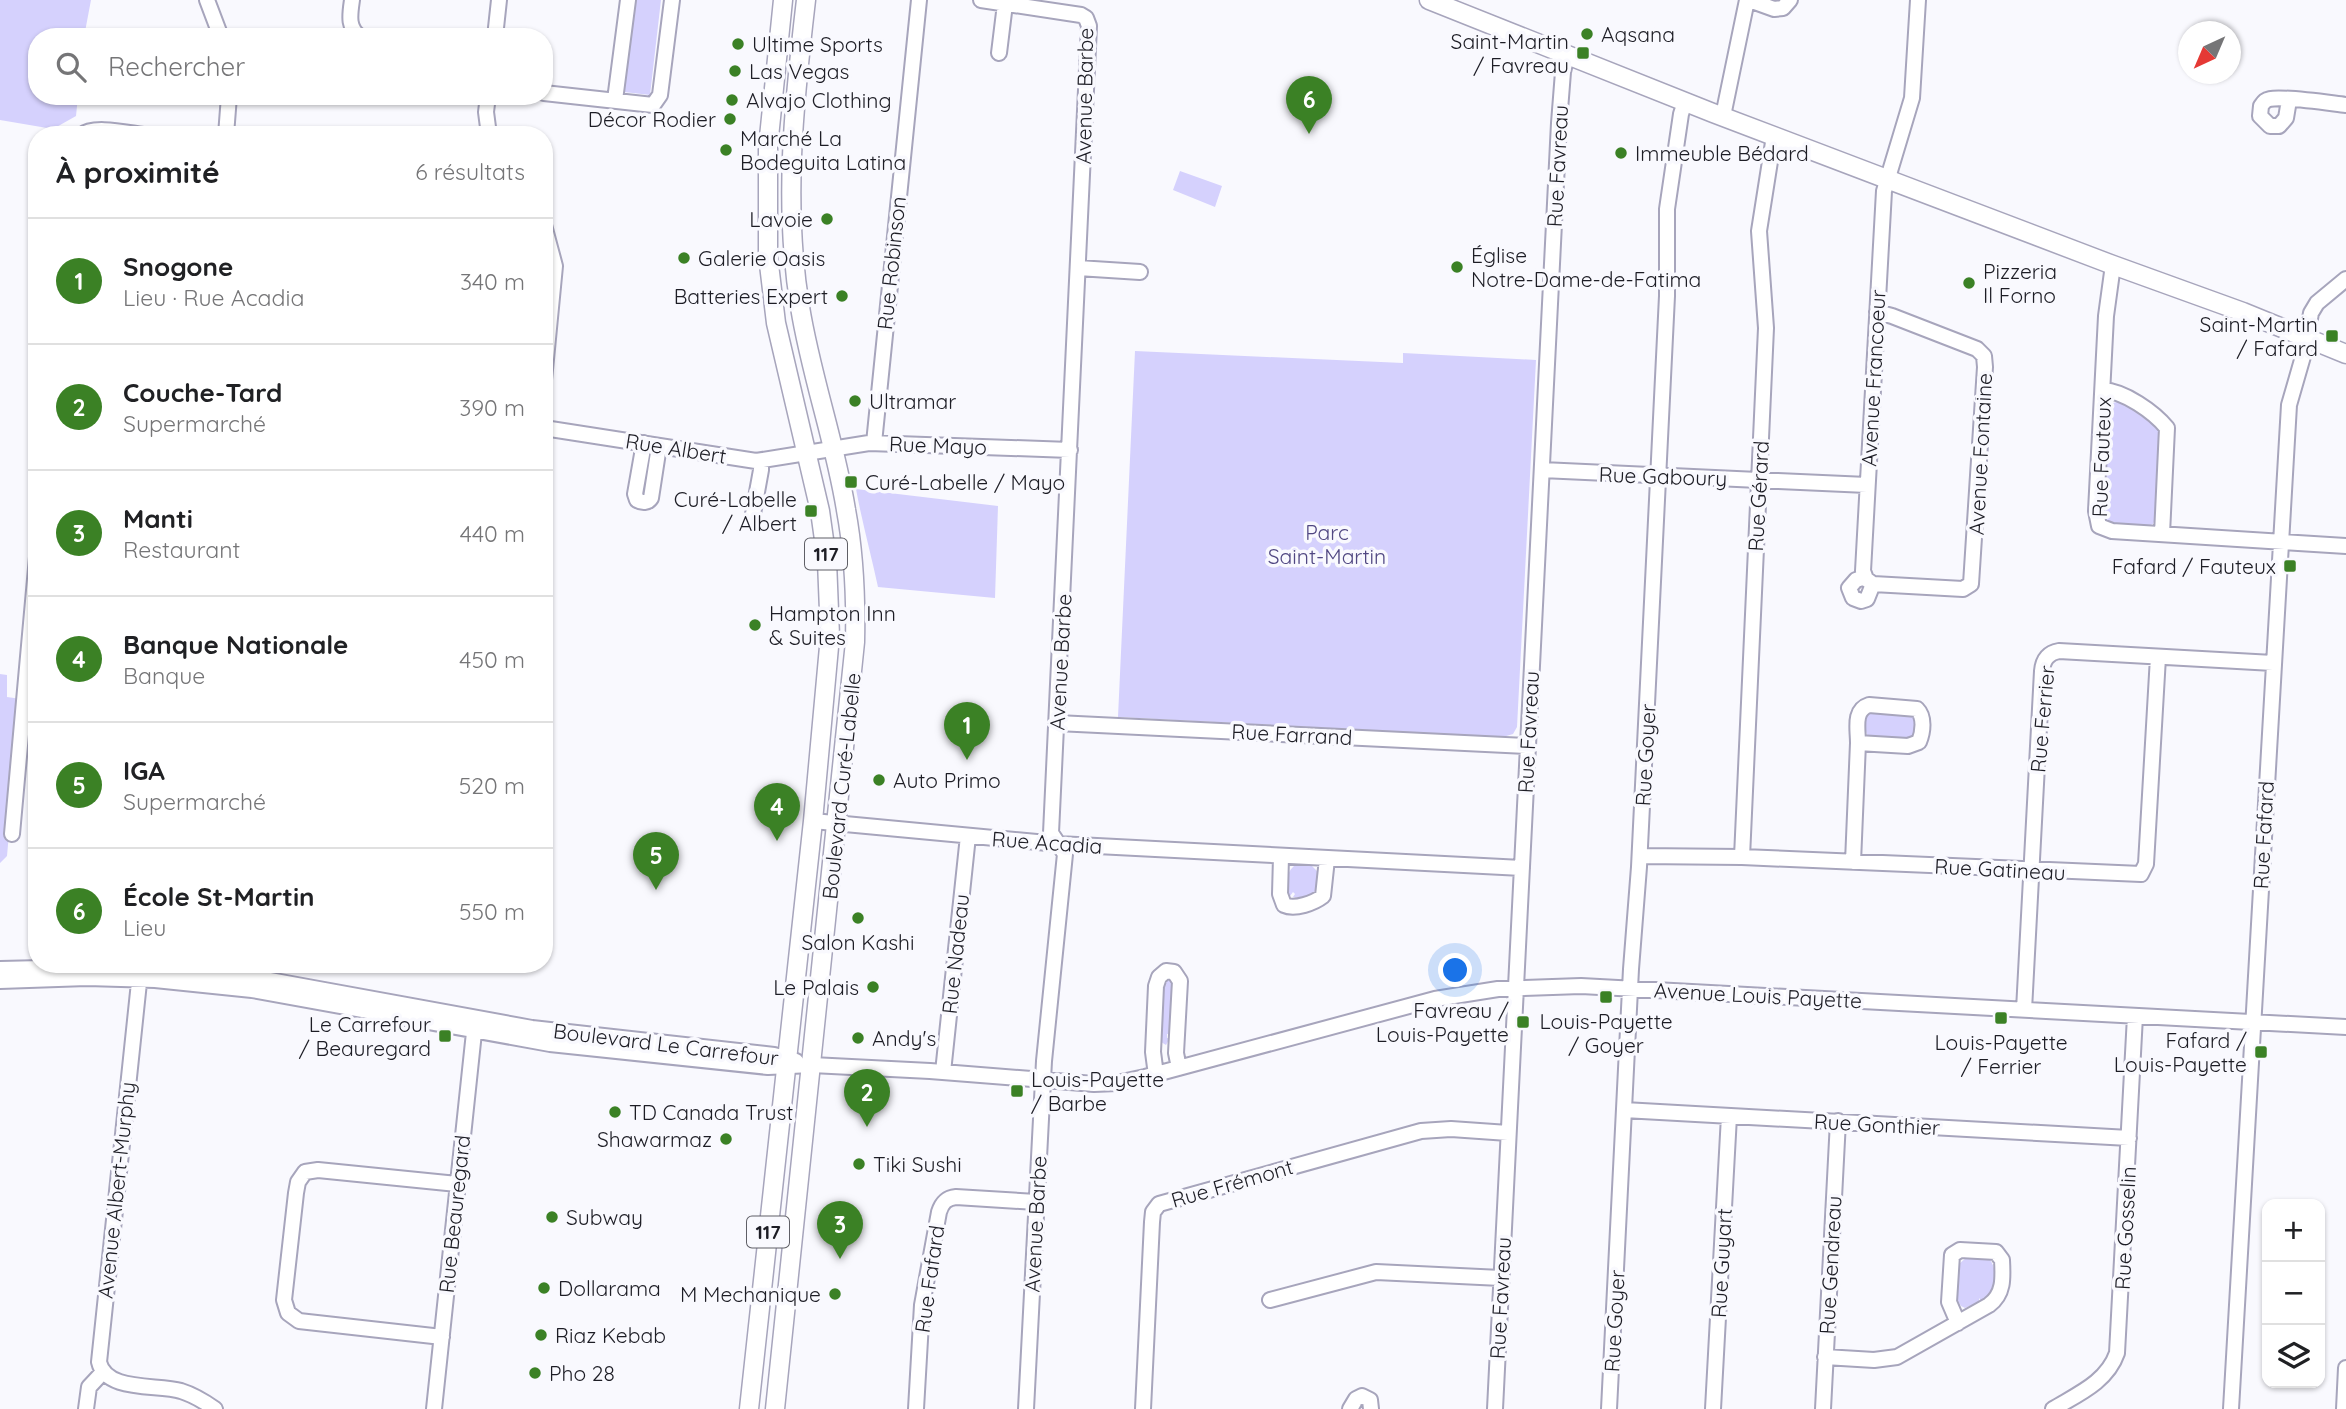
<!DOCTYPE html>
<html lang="fr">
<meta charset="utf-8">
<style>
:root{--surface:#fff;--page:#f2f2f2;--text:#202124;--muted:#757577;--line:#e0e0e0;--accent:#3b8125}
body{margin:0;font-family:Quicksand,sans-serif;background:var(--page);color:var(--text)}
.controls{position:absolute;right:21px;bottom:21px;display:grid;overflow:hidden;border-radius:14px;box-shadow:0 2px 5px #0004}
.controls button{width:63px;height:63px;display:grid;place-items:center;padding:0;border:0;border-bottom:2px solid var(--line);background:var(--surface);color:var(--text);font:35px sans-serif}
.compass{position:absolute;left:2178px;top:21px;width:63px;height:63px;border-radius:50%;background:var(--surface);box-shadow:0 2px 5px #0004;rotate:224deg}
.you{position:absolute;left:1456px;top:971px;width:24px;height:24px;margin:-18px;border:5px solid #fff;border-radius:50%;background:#1a73e8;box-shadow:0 0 0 10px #1a73e833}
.badge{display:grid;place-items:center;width:46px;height:46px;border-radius:50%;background:var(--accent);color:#fff;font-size:23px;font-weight:700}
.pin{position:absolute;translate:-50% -58px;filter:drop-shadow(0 2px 4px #0008)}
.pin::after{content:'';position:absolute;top:37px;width:24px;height:21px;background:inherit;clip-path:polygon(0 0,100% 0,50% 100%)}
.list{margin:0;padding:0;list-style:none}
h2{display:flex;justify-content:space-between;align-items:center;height:91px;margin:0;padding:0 28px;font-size:30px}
h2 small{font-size:23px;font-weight:400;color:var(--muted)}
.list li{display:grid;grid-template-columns:46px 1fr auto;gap:21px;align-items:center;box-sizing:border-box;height:126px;padding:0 28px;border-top:2px solid var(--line)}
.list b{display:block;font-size:26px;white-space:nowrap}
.list p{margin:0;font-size:23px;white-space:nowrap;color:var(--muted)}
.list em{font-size:23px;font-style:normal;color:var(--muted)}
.icon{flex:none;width:38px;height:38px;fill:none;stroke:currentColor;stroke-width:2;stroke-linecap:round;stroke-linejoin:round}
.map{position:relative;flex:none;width:2346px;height:1409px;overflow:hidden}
.search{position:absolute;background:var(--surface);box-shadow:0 2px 5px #0004;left:28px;top:28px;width:525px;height:77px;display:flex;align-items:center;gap:18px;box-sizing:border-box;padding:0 24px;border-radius:28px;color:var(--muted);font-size:26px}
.panel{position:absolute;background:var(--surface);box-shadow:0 2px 5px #0004;left:28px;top:126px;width:525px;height:847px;border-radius:28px}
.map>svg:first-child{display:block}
.green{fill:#d5d1fd}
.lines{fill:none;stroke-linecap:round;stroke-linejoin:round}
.minor-casing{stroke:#a7a5bc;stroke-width:18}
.major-casing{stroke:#a7a5bc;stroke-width:21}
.minor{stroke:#fff;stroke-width:14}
.major{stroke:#fff;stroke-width:18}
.poi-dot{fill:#3b8125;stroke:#f9f9fe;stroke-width:2.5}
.labels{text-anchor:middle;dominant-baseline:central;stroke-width:7;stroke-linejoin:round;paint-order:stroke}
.shield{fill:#f9f9fe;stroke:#5f5f66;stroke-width:2}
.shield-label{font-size:19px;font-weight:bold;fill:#1d1d25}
.poi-label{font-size:21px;fill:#1d1d25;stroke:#f9f9fe;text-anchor:start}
.street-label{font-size:21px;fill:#1d1d25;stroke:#f9f9fe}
.park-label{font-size:21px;fill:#504782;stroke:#f9f9fe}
</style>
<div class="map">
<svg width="2346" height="1409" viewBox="0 0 2346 1409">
<rect width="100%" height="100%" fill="#f9f9fe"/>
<!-- green -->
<path class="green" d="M0,0H91L84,37H37V96H78L76,116L53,129L0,120Z
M636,0H661L650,95L624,92Z
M1180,171L1222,186L1215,207L1173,190Z
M1135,351L1403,363V353L1536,360L1517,727L1513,734L1503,737L1118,717Z
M2120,401L2158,428L2161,433L2156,517L2153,524L2148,526L2110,524L2105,521L2109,411L2113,403Z
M856,489L998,506L995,598L878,587C871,554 862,522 856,489Z
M0,674L7,675V697L21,699L7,856L0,863Z
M1870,712L1912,714L1916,717V735L1910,740L1868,736C1864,730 1865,717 1870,712Z
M1303,864L1312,866L1317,871L1318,888C1312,895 1302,899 1293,897L1295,894L1293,892L1290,896C1284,887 1286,873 1294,866Z
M1169,979L1173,985L1171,1034H1167V1038H1170L1166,1045L1161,1042L1164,984Z
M1967,1257L1990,1260C1996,1267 1998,1286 1991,1294C1990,1295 1982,1300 1981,1301L1979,1298V1302L1965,1308L1961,1306L1956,1298L1959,1264Z"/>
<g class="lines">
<!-- minor casing -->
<g class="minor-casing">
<path id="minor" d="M207,0L221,37
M352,0C350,14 347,29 361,37
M981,0L1081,15L1086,18L1089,26L1051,833L1065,854L1044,1061L1026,1409
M1749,0L1774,9L1783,8L1790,0
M495,37L499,0
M999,53L1005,4
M544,93L653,105L660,95L672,0
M488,96L486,112L489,135
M615,100L628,0
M2289,100L2286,118L2279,126H2270L2260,116L2261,106C2264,102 2265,100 2270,99C2284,96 2329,103 2346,105
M1723,116L1747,0
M82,135C93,125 127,133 143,135
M226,135L229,96
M544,225L555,266L544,380
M2113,265L2106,316L2096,511L2099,526L2112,531L2346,546
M1078,268L1140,272
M2103,390C2124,391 2154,412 2167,428L2162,534
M544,428L756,461L869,443L1070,450
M644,443L635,494L637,500C642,503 648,503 651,498L659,446
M874,443L919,0
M1542,470L1867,485
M753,514L761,470V461
M1865,577L1856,580L1849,588L1853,598L1861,601L1867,599L1873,584
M1873,584L1866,579L1863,571L1884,191L1912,98L1918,0
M1873,584L1963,589L1971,584L1985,367L1984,356L1977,349L1892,316L1877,312
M1869,705L1917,709C1925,717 1923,732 1919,742L1908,746L1858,743C1858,729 1853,710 1869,705Z
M1057,723L1527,746
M813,821L1058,844L1522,868
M12,834L37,557
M1640,856L1742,857L2141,874L2146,864L2158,657
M1281,857L1280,894L1284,905C1295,910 1314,903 1323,896L1327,859
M1742,857L1766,328L1759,231L1774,136
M1853,862L1858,743
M0,969L127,966L203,972L264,979L532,1028L774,1055L796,1061
M140,973L99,1362C106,1392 156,1384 181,1391C194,1395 205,1402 215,1409
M0,981L87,978L155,980L252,990L550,1044L768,1067L812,1065L930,1071L1094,1084L1117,1083L1145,1077L1435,999L1498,989L1581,986L2346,1027
M2024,1010L2042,671C2043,660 2048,653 2059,651L2273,663
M943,1072L968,836
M1156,1075L1153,1052L1156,986L1159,977L1166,971L1174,972L1180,981L1176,1053L1179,1068
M1624,1110L2129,1138
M1270,1300L1376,1272L1501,1278
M442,1337L299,1321L288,1313L284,1300L296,1193L298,1182L305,1172L318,1170L457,1184
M1825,1357L1874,1360L1897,1357L1989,1305C2004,1294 2003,1278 2002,1260L1996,1252L1960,1250L1952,1255L1949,1302L1958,1323
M86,1409L89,1387L103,1372
M434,1409L475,1023
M916,1409L922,1305L939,1212C942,1203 946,1198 956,1197L1036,1202
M1143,1409L1152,1222L1153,1212L1159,1204L1421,1131L1451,1129L1508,1133
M1350,1409L1356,1399L1362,1396L1370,1400L1371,1409
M1495,1409L1559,123L1563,72L1567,55
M1609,1409L1631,969L1639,867L1667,296V209L1681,114L1685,102
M1713,1409L1729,1116
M1823,1409L1838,1121
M2053,1409C2078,1394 2107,1382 2117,1353L2135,1016
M2231,1409L2289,405L2304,353L2311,313L2317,303L2346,279
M2344,1409L2346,1368"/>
</g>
<!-- major casing -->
<g class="major-casing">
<path id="major" d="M1429,0L1713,113L2113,265L2243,312L2346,354
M749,1409L813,821L830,636L827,561L820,511L776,323L768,256V147L783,0
M775,1409L855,642C856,598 854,553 846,510C835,441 811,376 800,307C783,205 794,102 806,0"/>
</g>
<!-- minor -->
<use href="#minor" class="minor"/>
<!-- major -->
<use href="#major" class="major"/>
</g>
<!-- markers -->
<g class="poi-dot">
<circle cx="1587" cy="34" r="7"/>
<circle cx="738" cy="44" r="7"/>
<rect x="1576" y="46" width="14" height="14" rx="3.5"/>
<circle cx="735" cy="71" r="7"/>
<circle cx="732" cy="100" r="7"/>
<circle cx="730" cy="119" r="7"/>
<circle cx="726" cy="150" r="7"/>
<circle cx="1621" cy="153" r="7"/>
<circle cx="827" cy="219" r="7"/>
<circle cx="684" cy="258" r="7"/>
<circle cx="1457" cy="267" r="7"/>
<circle cx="1969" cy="283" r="7"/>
<circle cx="842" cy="296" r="7"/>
<rect x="2325" y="329" width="14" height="14" rx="3.5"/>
<circle cx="855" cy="401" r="7"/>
<rect x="844" y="475" width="14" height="14" rx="3.5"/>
<rect x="804" y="504" width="14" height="14" rx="3.5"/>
<rect x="2283" y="559" width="14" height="14" rx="3.5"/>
<circle cx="755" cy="625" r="7"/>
<circle cx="879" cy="780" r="7"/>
<circle cx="858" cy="918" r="7"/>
<circle cx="873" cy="987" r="7"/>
<rect x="1599" y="990" width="14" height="14" rx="3.5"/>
<rect x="1994" y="1011" width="14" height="14" rx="3.5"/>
<rect x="1516" y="1015" width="14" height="14" rx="3.5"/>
<rect x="438" y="1029" width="14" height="14" rx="3.5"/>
<circle cx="858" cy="1038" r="7"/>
<rect x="2254" y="1045" width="14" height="14" rx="3.5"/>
<rect x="1010" y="1084" width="14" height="14" rx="3.5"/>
<circle cx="615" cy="1112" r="7"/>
<circle cx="726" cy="1139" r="7"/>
<circle cx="859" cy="1164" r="7"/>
<circle cx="552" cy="1217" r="7"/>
<circle cx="544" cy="1288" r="7"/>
<circle cx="835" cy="1294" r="7"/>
<circle cx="541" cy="1335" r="7"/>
<circle cx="535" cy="1373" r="7"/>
</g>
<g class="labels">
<!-- shield labels -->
<g class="shield">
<rect x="805" y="538.5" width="42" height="31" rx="5"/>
<rect x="747" y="1216.5" width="42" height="31" rx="5"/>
</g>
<g class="shield-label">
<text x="826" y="554">117</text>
<text x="768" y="1232">117</text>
</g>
<!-- poi labels -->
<g class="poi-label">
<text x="1601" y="34">Aqsana</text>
<text x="1569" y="41" text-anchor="end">Saint-Martin<tspan x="1569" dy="24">/ Favreau</tspan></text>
<text x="752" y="44">Ultime Sports</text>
<text x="749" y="71">Las Vegas</text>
<text x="746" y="100">Alvajo Clothing</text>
<text x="716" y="119" text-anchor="end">Décor Rodier</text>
<text x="740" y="138">Marché La<tspan x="740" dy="24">Bodeguita Latina</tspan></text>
<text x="1635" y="153">Immeuble Bédard</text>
<text x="813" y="219" text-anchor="end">Lavoie</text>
<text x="1471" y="255">Église<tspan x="1471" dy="24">Notre-Dame-de-Fatima</tspan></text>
<text x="698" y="258">Galerie Oasis</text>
<text x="1983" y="271">Pizzeria<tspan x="1983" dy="24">Il Forno</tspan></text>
<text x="828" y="296" text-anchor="end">Batteries Expert</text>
<text x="2318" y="324" text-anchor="end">Saint-Martin<tspan x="2318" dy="24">/ Fafard</tspan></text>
<text x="869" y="401">Ultramar</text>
<text x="865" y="482">Curé-Labelle / Mayo</text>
<text x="797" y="499" text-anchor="end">Curé-Labelle<tspan x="797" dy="24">/ Albert</tspan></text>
<text x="2276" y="566" text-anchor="end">Fafard / Fauteux</text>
<text x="769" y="613">Hampton Inn<tspan x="769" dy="24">&amp; Suites</tspan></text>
<text x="893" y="780">Auto Primo</text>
<text x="858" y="942" text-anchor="middle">Salon Kashi</text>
<text x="859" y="987" text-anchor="end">Le Palais</text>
<text x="1509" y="1010" text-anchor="end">Favreau /<tspan x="1509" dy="24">Louis-Payette</tspan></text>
<text x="1606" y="1021" text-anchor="middle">Louis-Payette<tspan x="1606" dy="24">/ Goyer</tspan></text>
<text x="431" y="1024" text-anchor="end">Le Carrefour<tspan x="431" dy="24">/ Beauregard</tspan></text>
<text x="872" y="1038">Andy's</text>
<text x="2247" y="1040" text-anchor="end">Fafard /<tspan x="2247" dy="24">Louis-Payette</tspan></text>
<text x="2001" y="1042" text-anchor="middle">Louis-Payette<tspan x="2001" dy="24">/ Ferrier</tspan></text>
<text x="1031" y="1079">Louis-Payette<tspan x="1031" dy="24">/ Barbe</tspan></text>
<text x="629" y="1112">TD Canada Trust</text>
<text x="712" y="1139" text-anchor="end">Shawarmaz</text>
<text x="873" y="1164">Tiki Sushi</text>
<text x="566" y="1217">Subway</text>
<text x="558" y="1288">Dollarama</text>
<text x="821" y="1294" text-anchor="end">M Mechanique</text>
<text x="555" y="1335">Riaz Kebab</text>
<text x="549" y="1373">Pho 28</text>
</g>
<!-- street labels -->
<g class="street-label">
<text transform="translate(1084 96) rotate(-89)">Avenue Barbe</text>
<text transform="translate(1557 166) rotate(-87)">Rue Favreau</text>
<text transform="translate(891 263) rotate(-84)">Rue Robinson</text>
<text transform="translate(1873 378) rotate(-87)">Avenue Francoeur</text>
<text transform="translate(938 445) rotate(2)">Rue Mayo</text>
<text transform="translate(676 448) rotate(9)">Rue Albert</text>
<text transform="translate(1980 454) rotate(-87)">Avenue Fontaine</text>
<text transform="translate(2101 457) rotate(-88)">Rue Fauteux</text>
<text transform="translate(1663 476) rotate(2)">Rue Gaboury</text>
<text transform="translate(1758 496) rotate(-87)">Rue Gérard</text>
<text transform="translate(1060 662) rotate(-87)">Avenue Barbe</text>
<text transform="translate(2042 719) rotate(-85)">Rue Ferrier</text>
<text transform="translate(1528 732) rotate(-87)">Rue Favreau</text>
<text transform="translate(1292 734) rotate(3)">Rue Farrand</text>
<text transform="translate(1645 755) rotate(-87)">Rue Goyer</text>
<text transform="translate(841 786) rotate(-84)">Boulevard Curé-Labelle</text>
<text transform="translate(2263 835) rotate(-87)">Rue Fafard</text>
<text transform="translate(1047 842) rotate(4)">Rue Acadia</text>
<text transform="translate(2000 869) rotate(3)">Rue Gatineau</text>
<text transform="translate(955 954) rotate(-84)">Rue Nadeau</text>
<text transform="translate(1758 995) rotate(3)">Avenue Louis Payette</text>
<text transform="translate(666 1044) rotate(7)">Boulevard Le Carrefour</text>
<text transform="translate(1877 1124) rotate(3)">Rue Gonthier</text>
<text transform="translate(1232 1183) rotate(-16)">Rue Frémont</text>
<text transform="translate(116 1190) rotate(-84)">Avenue Albert-Murphy</text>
<text transform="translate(454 1214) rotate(-84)">Rue Beauregard</text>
<text transform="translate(1035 1224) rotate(-87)">Avenue Barbe</text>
<text transform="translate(2125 1228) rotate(-87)">Rue Gosselin</text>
<text transform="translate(1721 1263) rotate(-87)">Rue Guyart</text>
<text transform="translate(1830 1265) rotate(-87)">Rue Gendreau</text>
<text transform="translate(929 1279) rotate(-82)">Rue Fafard</text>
<text transform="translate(1500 1298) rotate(-87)">Rue Favreau</text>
<text transform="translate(1614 1321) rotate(-87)">Rue Goyer</text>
</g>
<!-- park labels -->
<g class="park-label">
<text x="1327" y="532">Parc<tspan x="1327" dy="24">Saint-Martin</tspan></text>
</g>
</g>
</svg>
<div class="controls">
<button>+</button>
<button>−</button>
<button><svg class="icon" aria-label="layers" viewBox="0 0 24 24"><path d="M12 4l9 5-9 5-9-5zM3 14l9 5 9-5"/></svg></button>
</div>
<svg class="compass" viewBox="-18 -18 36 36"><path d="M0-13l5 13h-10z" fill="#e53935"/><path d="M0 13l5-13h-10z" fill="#757577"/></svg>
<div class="you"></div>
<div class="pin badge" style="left:967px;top:760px">1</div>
<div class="pin badge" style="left:867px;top:1127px">2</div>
<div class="pin badge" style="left:840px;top:1259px">3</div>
<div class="pin badge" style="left:777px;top:841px">4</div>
<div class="pin badge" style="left:656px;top:890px">5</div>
<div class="pin badge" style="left:1309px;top:134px">6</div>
<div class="search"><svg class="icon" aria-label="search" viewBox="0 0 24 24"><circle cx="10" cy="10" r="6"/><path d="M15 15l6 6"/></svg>Rechercher</div>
<section class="panel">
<h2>À proximité<small>6 résultats</small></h2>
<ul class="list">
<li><span class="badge">1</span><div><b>Snogone</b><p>Lieu · Rue Acadia</p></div><em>340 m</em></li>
<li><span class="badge">2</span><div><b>Couche-Tard</b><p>Supermarché</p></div><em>390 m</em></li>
<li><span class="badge">3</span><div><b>Manti</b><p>Restaurant</p></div><em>440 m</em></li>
<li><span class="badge">4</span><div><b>Banque Nationale</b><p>Banque</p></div><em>450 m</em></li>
<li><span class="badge">5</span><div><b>IGA</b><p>Supermarché</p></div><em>520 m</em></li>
<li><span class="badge">6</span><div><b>École St-Martin</b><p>Lieu</p></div><em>550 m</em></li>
</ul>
</section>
</div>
